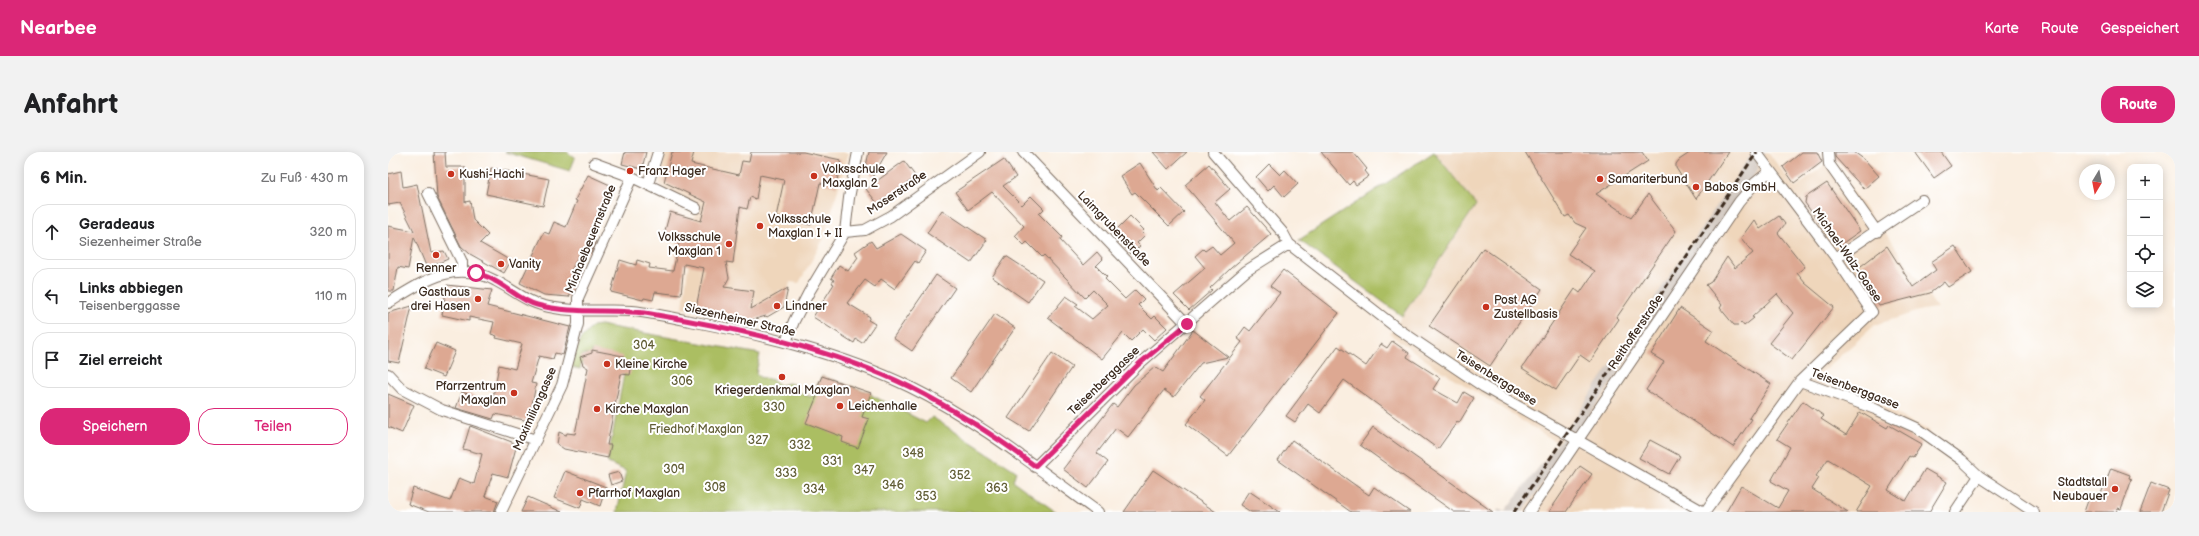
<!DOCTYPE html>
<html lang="de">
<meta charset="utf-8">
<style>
:root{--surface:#fff;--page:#f2f2f2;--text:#202124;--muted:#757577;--line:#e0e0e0;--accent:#db2777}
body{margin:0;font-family:"Balsamiq Sans",sans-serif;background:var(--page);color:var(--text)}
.controls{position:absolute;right:12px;top:12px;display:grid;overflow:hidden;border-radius:8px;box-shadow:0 2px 10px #0003}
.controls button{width:36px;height:36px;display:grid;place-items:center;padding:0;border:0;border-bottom:1px solid var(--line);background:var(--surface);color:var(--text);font:20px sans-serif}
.compass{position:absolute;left:1691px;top:12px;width:36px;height:36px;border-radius:50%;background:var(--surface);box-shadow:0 2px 10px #0003;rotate:190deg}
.stop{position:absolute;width:12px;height:12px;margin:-9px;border:3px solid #db2777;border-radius:50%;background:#fff}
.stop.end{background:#db2777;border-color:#fff;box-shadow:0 1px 4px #0008}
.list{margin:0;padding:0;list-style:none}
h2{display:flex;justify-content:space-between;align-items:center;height:52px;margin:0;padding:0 16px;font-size:17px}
h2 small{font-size:13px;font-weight:400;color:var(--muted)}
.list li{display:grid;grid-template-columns:26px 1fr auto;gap:12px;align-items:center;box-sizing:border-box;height:56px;margin:0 8px 8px;padding:0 8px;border:1px solid var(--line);border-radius:16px}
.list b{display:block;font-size:15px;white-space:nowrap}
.list p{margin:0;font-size:13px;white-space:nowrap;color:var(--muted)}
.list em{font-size:13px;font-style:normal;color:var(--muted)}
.actions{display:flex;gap:8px;padding:12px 16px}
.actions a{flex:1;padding:9px 0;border:1px solid var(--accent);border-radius:16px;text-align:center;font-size:14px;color:var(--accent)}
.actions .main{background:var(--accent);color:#fff}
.icon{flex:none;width:22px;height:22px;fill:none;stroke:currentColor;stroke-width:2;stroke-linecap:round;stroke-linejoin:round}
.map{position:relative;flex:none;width:1787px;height:360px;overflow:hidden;border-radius:16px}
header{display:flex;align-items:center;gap:24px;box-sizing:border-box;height:56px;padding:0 20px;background:var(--accent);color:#fff}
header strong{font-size:19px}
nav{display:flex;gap:22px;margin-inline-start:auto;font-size:14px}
.intro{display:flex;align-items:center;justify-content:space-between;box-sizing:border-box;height:96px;padding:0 24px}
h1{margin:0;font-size:28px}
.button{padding:10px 18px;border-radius:16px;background:var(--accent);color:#fff;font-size:14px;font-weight:700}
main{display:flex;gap:24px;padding:0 24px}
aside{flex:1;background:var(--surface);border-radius:16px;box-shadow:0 2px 10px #0003}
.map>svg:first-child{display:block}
.built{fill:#efd6bb}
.industrial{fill:#cdc2b9}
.green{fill:#abbe62;stroke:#737440}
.building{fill:#dda892}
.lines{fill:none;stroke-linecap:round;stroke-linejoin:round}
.minor-casing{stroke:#7e6f62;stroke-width:12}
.minor{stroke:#fff;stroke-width:10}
.rail{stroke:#3b2a1e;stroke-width:3;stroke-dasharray:6 3;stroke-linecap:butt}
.route{stroke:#db2777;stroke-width:5}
.poi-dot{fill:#c8321e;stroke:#fff;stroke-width:1.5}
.labels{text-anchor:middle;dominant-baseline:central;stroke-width:4;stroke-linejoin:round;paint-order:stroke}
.poi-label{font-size:12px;fill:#3b2a1e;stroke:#fff;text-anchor:start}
.street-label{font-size:12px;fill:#3b2a1e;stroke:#fff}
.park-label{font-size:12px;fill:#625e36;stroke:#fff}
</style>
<header>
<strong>Nearbee</strong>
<nav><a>Karte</a><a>Route</a><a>Gespeichert</a></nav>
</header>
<div class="intro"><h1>Anfahrt</h1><a class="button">Route</a></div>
<main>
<aside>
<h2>6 Min.<small>Zu Fuß · 430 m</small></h2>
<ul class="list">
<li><svg class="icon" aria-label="ahead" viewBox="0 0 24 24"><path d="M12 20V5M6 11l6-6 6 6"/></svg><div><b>Geradeaus</b><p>Siezenheimer Straße</p></div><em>320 m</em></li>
<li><svg class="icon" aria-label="left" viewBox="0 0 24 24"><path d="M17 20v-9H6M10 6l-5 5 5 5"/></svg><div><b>Links abbiegen</b><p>Teisenberggasse</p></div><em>110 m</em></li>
<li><svg class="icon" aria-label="arrive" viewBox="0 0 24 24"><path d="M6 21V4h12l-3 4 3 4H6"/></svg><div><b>Ziel erreicht</b></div></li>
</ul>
<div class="actions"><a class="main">Speichern</a><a>Teilen</a></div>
</aside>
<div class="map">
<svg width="1787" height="360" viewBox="0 0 1787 360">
<rect width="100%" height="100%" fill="#fff"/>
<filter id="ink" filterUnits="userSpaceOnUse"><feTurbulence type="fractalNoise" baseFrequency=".025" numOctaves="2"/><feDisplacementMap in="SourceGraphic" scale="8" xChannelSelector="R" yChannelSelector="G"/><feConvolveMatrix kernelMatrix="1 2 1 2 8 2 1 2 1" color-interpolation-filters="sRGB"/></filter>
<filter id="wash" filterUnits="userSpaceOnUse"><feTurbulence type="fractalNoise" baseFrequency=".012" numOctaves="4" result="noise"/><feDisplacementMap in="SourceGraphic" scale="16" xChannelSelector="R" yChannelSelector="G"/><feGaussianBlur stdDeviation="0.9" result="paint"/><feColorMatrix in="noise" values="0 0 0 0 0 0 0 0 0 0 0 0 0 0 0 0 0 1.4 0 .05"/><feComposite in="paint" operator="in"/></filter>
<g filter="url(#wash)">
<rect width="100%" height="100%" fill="#faeee0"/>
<!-- built -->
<path class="built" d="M278,0H461L435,88L411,131L402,130L400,139L391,138L389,146L384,145L351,164L319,163V158L295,156L307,60L271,32Z
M1047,0H1380L1407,36L1443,8L1485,68L1491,71L1549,156L1534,158L1487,173L1433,221L1432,228L1441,236L1486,250L1541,279L1486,360H1109L1111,357L1116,360L1170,291L1046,214L1002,182L1088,54Z"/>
<!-- industrial -->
<path class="industrial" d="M1367,0H1378L1369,13L1371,16L1135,360H1109L1111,357L1116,360L1170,291L1361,5L1362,7Z"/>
<!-- green -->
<path class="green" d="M117,0H179L187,6L182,19Z
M1046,0L1088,53L1014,164L911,88Z
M212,173L372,202L368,221L371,225L385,228L392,233L400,231L409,233L407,239L423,245L434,224L483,241V243L538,271L544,265L628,319L625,329L668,360H229L238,319L220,311V306L236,222L234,209L204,199L203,203L195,202L192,217L182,215L193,186L205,174Z"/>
<g id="blocks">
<!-- building -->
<path class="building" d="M46,0H57L58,15H77V50L82,49L85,68L100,83L92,91L123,109L116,121L82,102L73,94L49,45Z
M237,0H258L254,17L234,12Z
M284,0H306L303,12L351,23L354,9L361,10L363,0H415L453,8L448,34L432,31L423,73L388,65L396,28L372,23L368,47L362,45L359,57L352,55L345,111L338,110L341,126L336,135L366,139L363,157L400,136L396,155L379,165L378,164L350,172L340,170L344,167L342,166L319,163V158L308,156L316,116L296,112L293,143L267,140L265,148L256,146L255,148L223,140L232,108L248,113L249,108L262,112L261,116L285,119L291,91L275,86L282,60L313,69L318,50L276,30Z
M481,0H499L485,24L478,14Z
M765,0H799L780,17Z
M933,0H965L979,17L977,19L981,24L968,33L965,29L961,33Z
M1137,0H1254L1260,9L1208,42L1243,66L1260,42L1288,79L1229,165L1231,167L1202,210L1192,203L1168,238L1134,216L1187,137L1192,141L1207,119L1180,102L1198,76L1187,71L1181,63L1177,65Z
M1303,0H1340L1308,47L1288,16V12L1291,8Z
M1414,0H1429L1434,10L1406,31L1395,15Z
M1447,0H1466L1477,8L1491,24L1476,37L1447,5Z
M1527,0H1553L1563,14L1546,26Z
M616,7L628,25L615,34L634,53L643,44L656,57L651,62L674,85L672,88L695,113L709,100L715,107L708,114L719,125L717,127L737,147L747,138L756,147L750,153L764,167L767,164L779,176L766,188L755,177L743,189L735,181L714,207L660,166L678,144L690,152L687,154L704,167L720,153L705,138L697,146L656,103L654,105L639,90L636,93L627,84L636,74L604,40L580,58L567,40Z
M516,9L528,25L490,52L478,37Z
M752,11L770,39L773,36L796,60L781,74L747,40L744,42L732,24Z
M821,12L842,37L827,50L842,69L859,55L883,82L843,116L822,136L824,138L801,158L786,143L817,116L807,104L815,97L817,99L824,94L832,103L846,91L797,33Z
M881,12L892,23L897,18L910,32L896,45L886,33L880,39L868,25Z
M103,16L161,27L155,54L98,42Z
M13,19L15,35L29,32L43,101L56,99L60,107L46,113L47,119L41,121L26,85L20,117L10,115L6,139H0V74L26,79L12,51L0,53V22Z
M200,23L222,33L200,85L208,89L203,101L194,96L183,119L191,122L181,145L156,143L132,131L156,80L161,82L166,70L178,75L189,49L187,48Z
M1439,31L1472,79L1452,93L1436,71L1433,73L1417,51L1418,45Z
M554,58L599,88L583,111L539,81Z
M742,64L756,78L754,80L757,83L749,91L752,94L743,102L734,93L739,89L728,78Z
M1391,64L1397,72L1390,81L1417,115L1409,121L1417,131L1446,155L1404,208L1381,191L1405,161L1389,142L1364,165L1366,166L1356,174L1353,170L1350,173H1346L1332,156L1334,153L1318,133L1323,130L1339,105L1347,116L1365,101L1353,86L1366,68L1372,77Z
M513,82L538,99L530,111L527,109L507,137L493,127L487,135L477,128L459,151L482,165L480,168L487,172L474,191L468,187L466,191L425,165L446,132L444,131L446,128L443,126L451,113L460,119L470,105L467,100L483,89L488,96Z
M1499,94L1525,135L1548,118L1543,110L1567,94L1584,120L1560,135L1556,130L1542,141L1491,154L1469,117Z
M1095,96L1154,137L1102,214L1041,174Z
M618,104L655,128L640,150L604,125Z
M895,118L951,161L840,304L798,272L817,248L812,244L854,190L849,186L857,175L862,179L892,141L882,134Z
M548,123L567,136L524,199L505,186Z
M59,133L104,138L99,154L182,175L175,203L167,201L165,207L151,204L143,231L148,232L141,269L107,262L105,267L68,256L74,240L104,250L111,213L127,217L134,192L108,186L109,184L103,182L106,170L81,165V169L54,163Z
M24,154L11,211L0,209V161Z
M1292,156L1325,178L1318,189L1383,232L1361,266L1364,267L1345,295L1258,238L1276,210L1263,202Z
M607,162L627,176L583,240L563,226Z
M805,178L840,205L813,211L786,245L776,238L740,285L728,276L709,301L720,310L700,336L675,317L725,252L729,255L746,233L767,215L775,220Z
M1004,189L1021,201L1019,205L1052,226L1045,237L1070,251L1076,240L1086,246L1071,271L1069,270L1050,297L956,228L932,261L920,252L907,270L898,264L950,194L978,214L993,192L999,196Z
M48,191L67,199L56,225L36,217Z
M204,198L235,204L234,209L244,211L242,223L233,222L219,293H223L220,306L176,297L169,292L171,280L178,283L179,281L187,282L200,216L195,213L192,205L204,201Z
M664,201L684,215L641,279L620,266Z
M434,224L483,241L474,265L481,267L470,296L454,290L455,285L418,271L431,239L428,238Z
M0,242L26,253L14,281L0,275Z
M1415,249L1436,264L1433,267L1458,283L1472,260L1499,276L1501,273L1534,292L1525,306L1521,304L1500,338L1518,349L1537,317L1559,330L1541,360H1468L1484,334L1440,307L1428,324L1431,326L1424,337L1460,360H1338L1353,334L1390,356L1400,339L1383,329L1402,295L1389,287Z
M82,274L129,292L120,325L105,321L97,344L110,349L106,360H41L20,352L25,336L62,349L71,326L86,332L94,302L75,297Z
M985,275L1105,360H1066L1032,336L972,293Z
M904,288L981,343L986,335L1022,360H963L890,308Z
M1262,288L1292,304L1281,322L1251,306Z
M1192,314L1204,322L1178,360H1161Z
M1723,316L1742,323L1741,326L1744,327L1733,357L1730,356L1728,360H1696L1702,343L1711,347Z
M765,318L828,360H736Z
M177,319L218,335L212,354L195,347L192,356L166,346Z
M231,320L234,329L223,333L220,323Z
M1763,331L1781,338L1773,360H1752Z
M861,339L892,360H863L852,353Z
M140,345L174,360H133Z"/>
</g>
</g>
<g filter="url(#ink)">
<use href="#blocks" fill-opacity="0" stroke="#7e6f62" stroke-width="1"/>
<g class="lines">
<!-- minor casing -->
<g class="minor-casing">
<path id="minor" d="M635,0L799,172
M825,0L895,81L901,92L1010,177L1096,235L1316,360
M1368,0L1448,106L1484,160L1412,229
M1440,0L1441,12L1489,80
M206,11L244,25L308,56
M260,32L270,0
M40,41L74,110V118
M457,80L477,78L503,64L592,0
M1448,106L1534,48
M0,151C35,130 67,106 108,129C131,141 139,152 167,156C193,161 218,157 244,159C264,161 283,165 302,169C376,183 454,202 522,235C589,268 649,316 710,360
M398,190L406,169L421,140L457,80L461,46L470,0
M0,222L14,237L54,258L148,288
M647,315L751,212L858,119L901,92
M113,360L174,233L190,172V146L244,25
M1141,360L1351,50L1367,31L1382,19
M1317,360L1412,229L1487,257L1529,276L1574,308L1591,324L1646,360
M1567,360L1591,324"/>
</g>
<!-- minor -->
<use href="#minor" class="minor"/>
<!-- rail -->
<path class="rail" d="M1126,360L1369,0"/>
</g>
</g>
<g class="lines" filter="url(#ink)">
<!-- route -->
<path class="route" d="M88,121C94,123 101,125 107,129C121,136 133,149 149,153C187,163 225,156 263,162C347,176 445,197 522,235C562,255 612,287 647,314L751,212L799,172"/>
</g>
<!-- markers -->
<g class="poi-dot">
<circle cx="242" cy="19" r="4"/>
<circle cx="63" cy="22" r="4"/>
<circle cx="426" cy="24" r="4"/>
<circle cx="1212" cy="27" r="4"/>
<circle cx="1308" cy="35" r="4"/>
<circle cx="372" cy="74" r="4"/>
<circle cx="341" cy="92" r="4"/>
<circle cx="48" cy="103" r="4"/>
<circle cx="113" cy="112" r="4"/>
<circle cx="90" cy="147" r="4"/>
<circle cx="389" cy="154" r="4"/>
<circle cx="1098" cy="155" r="4"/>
<circle cx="219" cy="212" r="4"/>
<circle cx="394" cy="225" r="4"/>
<circle cx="126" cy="241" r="4"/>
<circle cx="452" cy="254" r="4"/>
<circle cx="209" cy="257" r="4"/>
<circle cx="1727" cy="337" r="4"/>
<circle cx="192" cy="341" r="4"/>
</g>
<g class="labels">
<!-- poi labels -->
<g class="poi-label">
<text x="434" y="17">Volksschule<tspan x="434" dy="14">Maxglan 2</tspan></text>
<text x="250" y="19">Franz Hager</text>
<text x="71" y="22">Kushi-Hachi</text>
<text x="1220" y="27">Samariterbund</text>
<text x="1316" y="35">Babos GmbH</text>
<text x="380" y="67">Volksschule<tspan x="380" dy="14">Maxglan I + II</tspan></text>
<text x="333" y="85" text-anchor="end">Volksschule<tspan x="333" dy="14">Maxglan 1</tspan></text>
<text x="121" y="112">Vanity</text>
<text x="48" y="116" text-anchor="middle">Renner</text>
<text x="82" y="140" text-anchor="end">Gasthaus<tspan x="82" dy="14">drei Hasen</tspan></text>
<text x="1106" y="148">Post AG<tspan x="1106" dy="14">Zustellbasis</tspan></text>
<text x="397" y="154">Lindner</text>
<text x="227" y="212">Kleine Kirche</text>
<text x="118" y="234" text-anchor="end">Pfarrzentrum<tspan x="118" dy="14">Maxglan</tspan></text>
<text x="394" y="238" text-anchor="middle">Kriegerdenkmal Maxglan</text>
<text x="460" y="254">Leichenhalle</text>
<text x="217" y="257">Kirche Maxglan</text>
<text x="1719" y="330" text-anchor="end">Stadtstall<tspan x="1719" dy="14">Neubauer</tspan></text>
<text x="200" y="341">Pfarrhof Maxglan</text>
</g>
<!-- street labels -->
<g class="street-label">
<text transform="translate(509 41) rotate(-34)">Moserstraße</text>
<text transform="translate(726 77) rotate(46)">Laimgrubenstraße</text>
<text transform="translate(203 87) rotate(-68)">Michaelbeuernstraße</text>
<text transform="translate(1459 103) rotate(55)">Michael-Walz-Gasse</text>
<text transform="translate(352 168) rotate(13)">Siezenheimer Straße</text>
<text transform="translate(1248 180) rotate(-56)">Reithofferstraße</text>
<text transform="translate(1108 226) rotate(32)">Teisenberggasse</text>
<text transform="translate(716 229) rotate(-44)">Teisenberggasse</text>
<text transform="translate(1467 237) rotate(21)">Teisenberggasse</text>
<text transform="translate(147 257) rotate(-66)">Maximiliangasse</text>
</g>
<!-- park labels -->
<g class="park-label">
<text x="256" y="193">304</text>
<text x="294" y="229">306</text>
<text x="386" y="255">330</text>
<text x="308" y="277">Friedhof Maxglan</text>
<text x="370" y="288">327</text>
<text x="412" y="293">332</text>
<text x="525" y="301">348</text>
<text x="444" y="309">331</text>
<text x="286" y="317">309</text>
<text x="476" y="318">347</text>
<text x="398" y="321">333</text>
<text x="572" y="323">352</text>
<text x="505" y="333">346</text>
<text x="327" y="335">308</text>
<text x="609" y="336">363</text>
<text x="426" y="337">334</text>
<text x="538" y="344">353</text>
</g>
</g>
</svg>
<div class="controls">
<button>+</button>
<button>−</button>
<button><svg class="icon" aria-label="locate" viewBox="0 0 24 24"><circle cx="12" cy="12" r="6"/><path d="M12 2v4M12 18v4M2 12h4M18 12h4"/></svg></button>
<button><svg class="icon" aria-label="layers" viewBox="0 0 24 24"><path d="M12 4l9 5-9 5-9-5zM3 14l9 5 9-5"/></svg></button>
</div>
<svg class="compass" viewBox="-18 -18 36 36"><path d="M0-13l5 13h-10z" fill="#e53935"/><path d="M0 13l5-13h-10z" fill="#757577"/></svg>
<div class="stop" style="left:88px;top:121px"></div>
<div class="stop end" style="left:799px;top:172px"></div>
</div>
</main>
